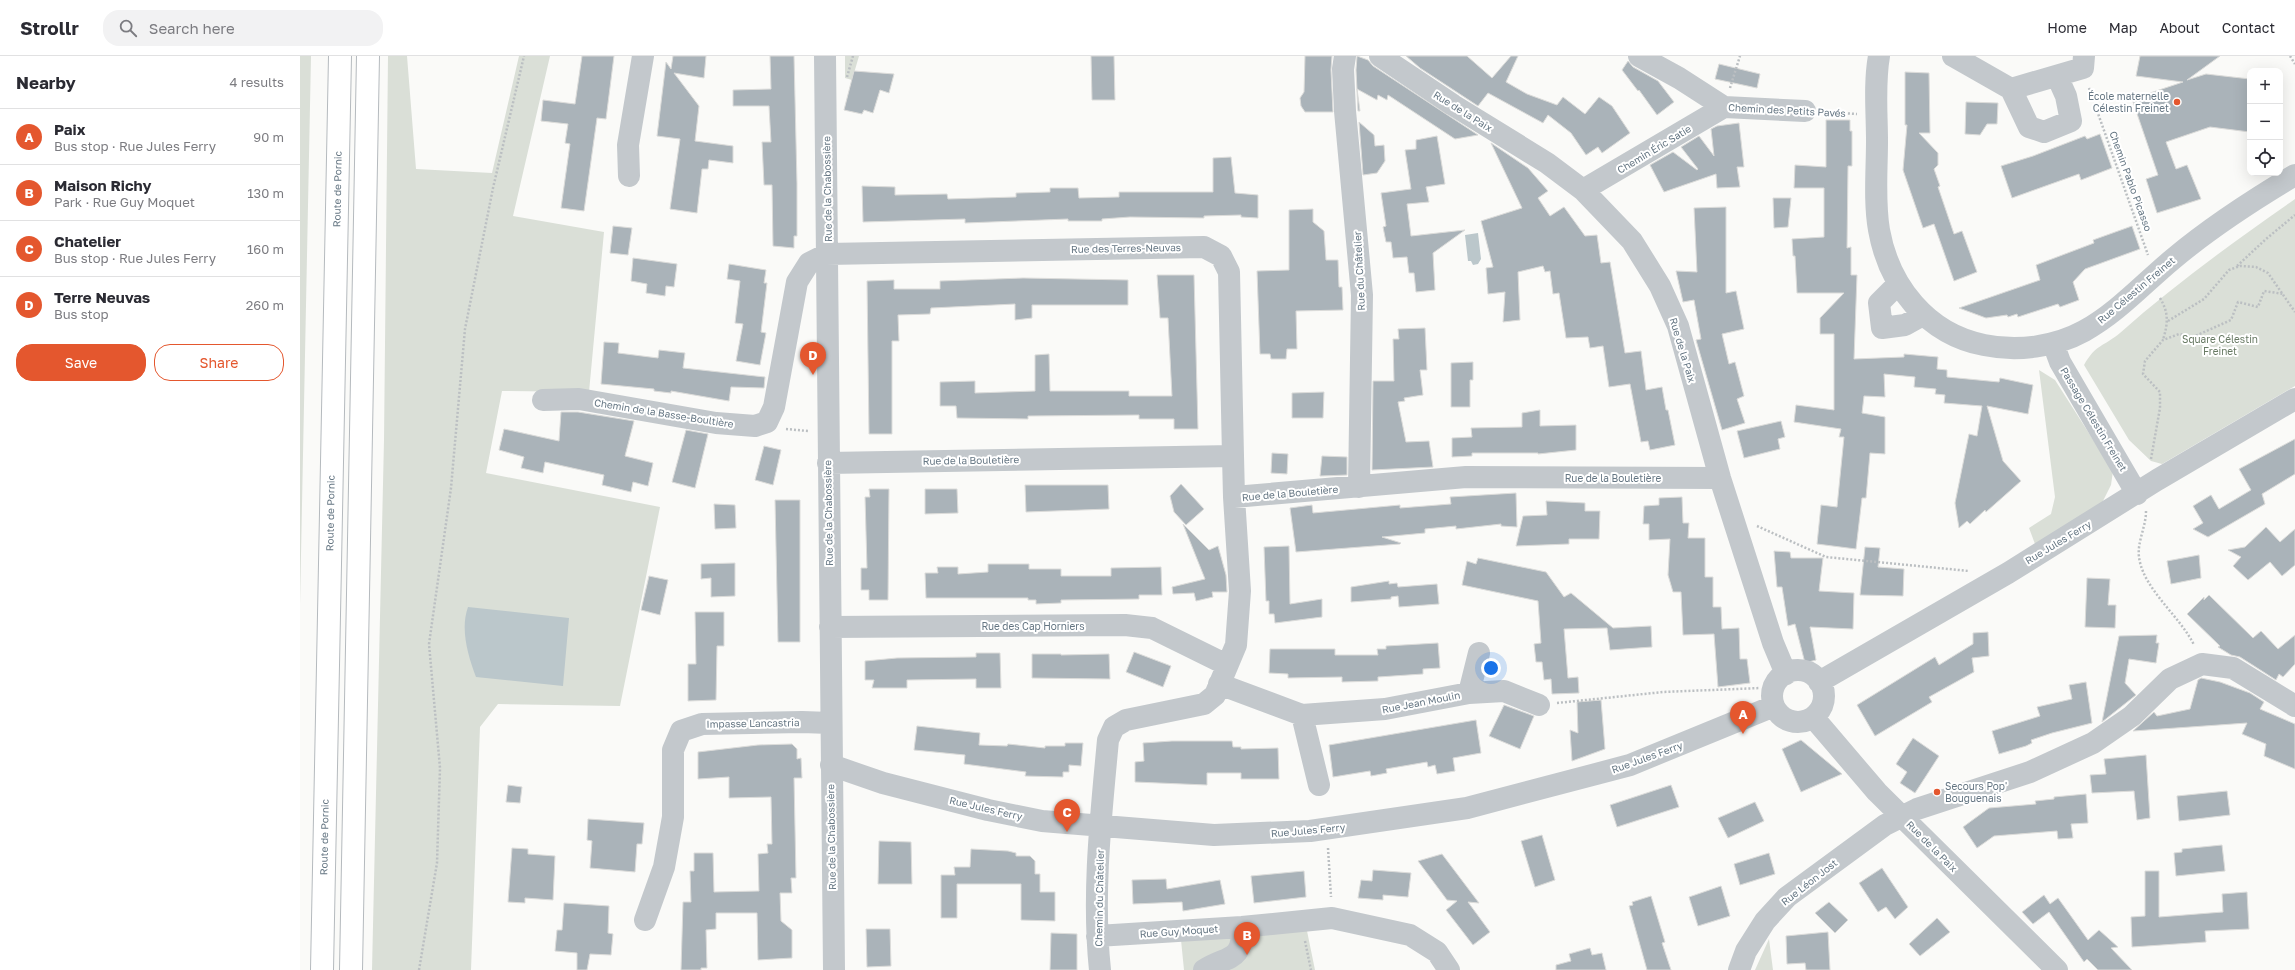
<!DOCTYPE html>
<meta charset="utf-8">
<style>
:root{--surface:#fff;--page:#f2f2f3;--text:#2b2b33;--muted:#7c7c81;--line:#e1e1e2;--accent:#e4572e}
body{margin:0;font-family:"Golos Text",sans-serif;background:var(--page);color:var(--text)}
.controls{position:absolute;right:12px;top:12px;display:grid;overflow:hidden;border-radius:8px;box-shadow:0 4px 16px #0002}
.controls button{width:36px;height:36px;display:grid;place-items:center;padding:0;border:0;border-bottom:1px solid var(--line);background:var(--surface);color:var(--text);font:20px sans-serif}
.you{position:absolute;left:1191px;top:612px;width:14px;height:14px;margin:-10px;border:3px solid #fff;border-radius:50%;background:#1a73e8;box-shadow:0 0 0 6px #1a73e833}
.badge{display:grid;place-items:center;width:26px;height:26px;border-radius:50%;background:var(--accent);color:#fff;font-size:13px;font-weight:700}
.pin{position:absolute;translate:-50% -33px;filter:drop-shadow(0 1px 2px #0008)}
.pin::after{content:'';position:absolute;top:21px;width:14px;height:12px;background:inherit;clip-path:polygon(0 0,100% 0,50% 100%)}
.list{margin:0;padding:0;list-style:none}
h2{display:flex;justify-content:space-between;align-items:center;height:52px;margin:0;padding:0 16px;font-size:17px}
h2 small{font-size:13px;font-weight:400;color:var(--muted)}
.list li{display:grid;grid-template-columns:26px 1fr auto;gap:12px;align-items:center;box-sizing:border-box;height:56px;padding:0 16px;border-top:1px solid var(--line)}
.list b{display:block;font-size:15px;white-space:nowrap}
.list p{margin:0;font-size:13px;white-space:nowrap;color:var(--muted)}
.list em{font-size:13px;font-style:normal;color:var(--muted)}
.actions{display:flex;gap:8px;padding:12px 16px}
.actions a{flex:1;padding:9px 0;border:1px solid var(--accent);border-radius:16px;text-align:center;font-size:14px;color:var(--accent)}
.actions .main{background:var(--accent);color:#fff}
.icon{flex:none;width:22px;height:22px;fill:none;stroke:currentColor;stroke-width:2;stroke-linecap:round;stroke-linejoin:round}
.map{position:relative;flex:none;width:1995px;height:914px;overflow:hidden}
header{display:flex;align-items:center;gap:24px;box-sizing:border-box;height:56px;padding:0 20px;background:var(--surface);border-bottom:1px solid var(--line)}
header strong{font-size:19px}
nav{display:flex;gap:22px;margin-inline-start:auto;font-size:14px}
.search{width:280px;height:36px;background:var(--page);display:flex;align-items:center;gap:10px;box-sizing:border-box;padding:0 14px;border-radius:16px;color:var(--muted);font-size:15px}
main{display:flex}
aside{flex:1;background:var(--surface)}
.map>svg:first-child{display:block}
.green{fill:#dadfd7}
.water{fill:#bbc7cb}
.building{fill:#aab3b9;stroke:#dcdcda}
.lines{fill:none;stroke-linecap:round;stroke-linejoin:round}
.major-casing{stroke:#b5babe;stroke-width:24}
.path{stroke:#bbbfc2;stroke-width:2.5;stroke-dasharray:2 2;stroke-linecap:butt}
.minor{stroke:#c3c8cc;stroke-width:22}
.major{stroke:#fff;stroke-width:22}
.poi-dot{fill:#e4572e;stroke:#fff;stroke-width:1.5}
.labels{text-anchor:middle;dominant-baseline:central;stroke-width:4;stroke-linejoin:round;paint-order:stroke}
.poi-label{font-size:10px;fill:#657683;stroke:#fff;text-anchor:end}
.street-label{font-size:10px;fill:#657683;stroke:#fff}
.park-label{font-size:10px;fill:#687a64;stroke:#fff}
</style>
<header>
<strong>Strollr</strong>
<div class="search"><svg class="icon" aria-label="search" viewBox="0 0 24 24"><circle cx="10" cy="10" r="6"/><path d="M15 15l6 6"/></svg>Search here</div>
<nav><a>Home</a><a>Map</a><a>About</a><a>Contact</a></nav>
</header>
<main>
<aside>
<h2>Nearby<small>4 results</small></h2>
<ul class="list">
<li><span class="badge">A</span><div><b>Paix</b><p>Bus stop · Rue Jules Ferry</p></div><em>90 m</em></li>
<li><span class="badge">B</span><div><b>Maison Richy</b><p>Park · Rue Guy Moquet</p></div><em>130 m</em></li>
<li><span class="badge">C</span><div><b>Chatelier</b><p>Bus stop · Rue Jules Ferry</p></div><em>160 m</em></li>
<li><span class="badge">D</span><div><b>Terre Neuvas</b><p>Bus stop</p></div><em>260 m</em></li>
</ul>
<div class="actions"><a class="main">Save</a><a>Share</a></div>
</aside>
<div class="map">
<svg width="1995" height="914" viewBox="0 0 1995 914">
<rect width="100%" height="100%" fill="#fafaf8"/>
<!-- green -->
<path class="green" d="M0,0H11L0,549Z
M88,0H107L116,113L192,117L219,0H250L213,160L304,176L289,336L202,335L186,417L360,451L320,650L198,648L180,671L171,914H72L84,384Z
M545,0H559L552,24L545,22Z
M1995,143V330L1862,408L1851,405L1829,384L1784,309C1796,288 1803,291 1820,277C1875,228 1935,185 1995,143Z
M1739,314L1755,324L1813,415L1811,429L1801,449L1735,488L1729,472L1751,458L1755,441Z
M1006,870L1015,914H884L881,884Z
M1469,883L1473,914H1455Z"/>
<!-- water -->
<path class="water" d="M1178,177L1181,203L1178,208L1173,209L1171,205H1168L1165,179Z
M168,551L269,562L263,630L176,621C168,600 160,573 168,551Z"/>
<!-- building -->
<path class="building" d="M282,0H314L306,63L297,62L284,155L261,152L270,88L265,87L268,68L241,65L243,44L275,48Z
M373,0H406L404,22L374,17L399,50L395,85L433,90V107L409,104L408,113H402L397,157L370,153L380,83L357,80L366,6L371,13Z
M470,0H494L497,128V180H494V192L473,190L472,129H464L462,86H471L469,50H433V34L471,33Z
M791,0H814L815,44H792Z
M1005,0H1032L1031,14L1033,56H1005L1001,50L1000,42L1004,36Z
M1057,0L1068,4L1073,10L1178,79L1155,83L1088,39L1087,44L1078,39L1077,44L1057,33L1060,55H1058L1056,14Z
M1106,0H1167L1192,22L1211,0H1218L1206,26L1227,38L1257,49L1263,41L1285,58L1299,41L1312,50L1330,77L1302,97L1298,91L1286,99L1271,77L1248,59L1243,67L1188,37L1178,50L1120,12Z
M1840,0H1920L1887,24L1906,18L1950,23V76L1910,71L1866,86L1876,113L1887,109L1901,143L1857,157L1846,123L1858,119L1832,43L1883,26L1836,20Z
M1328,5L1333,11L1358,25L1374,46L1357,59L1339,34L1338,35L1322,14Z
M1419,8L1460,18L1457,32L1415,23Z
M554,15L594,18L589,37L580,34L573,57L564,54L562,58L544,54Z
M1605,16L1629,17L1630,77H1619L1638,97V109L1634,113L1640,130L1638,131L1654,178L1662,175L1677,216L1654,225L1634,168L1623,172L1603,114L1607,69H1605Z
M1666,46L1698,47L1697,68H1687L1680,79L1665,78Z
M1526,64H1550V75H1552V110H1548L1547,192L1551,191V219H1557L1554,303L1604,301V298L1638,301L1637,313L1647,314V321L1699,326L1700,322L1733,329L1728,358L1687,350L1703,405L1721,425L1686,456L1685,454L1670,468L1667,465L1659,472L1655,447L1669,378L1677,380L1682,350L1644,347L1645,339L1635,338L1636,333L1614,331L1615,321L1584,318L1585,341L1564,340L1562,357L1585,361V398L1570,397L1566,442H1562L1556,493L1517,488L1521,449L1537,451L1544,381H1539L1541,373L1494,366L1496,349L1534,354V278H1520V262L1544,237H1497L1495,200H1493L1492,183L1524,181V132H1494L1495,109L1526,111Z
M1059,66L1074,79L1075,90L1084,89L1085,105L1077,117L1063,119Z
M1439,67L1444,111H1437L1440,131L1417,132L1416,118L1364,136L1350,109L1373,96L1397,114L1398,113L1381,91L1399,80L1414,100L1411,73L1417,70Z
M1800,78L1812,112L1781,124L1779,118L1712,142L1701,110L1733,100L1785,80L1787,83Z
M1137,80L1145,128L1126,131L1129,146L1107,148L1111,180L1165,174L1133,197L1135,234L1116,236L1114,217H1109L1107,201L1093,202L1091,186H1086L1083,171L1086,170L1081,137L1111,133L1105,94L1116,93V84Z
M1191,87L1228,112L1248,135L1238,142L1250,160L1264,151L1285,180L1297,179L1301,207L1310,206L1325,297L1341,295L1346,334L1362,331L1366,354H1368L1375,389L1350,394L1348,385L1341,386L1330,328L1309,331L1303,290L1290,292L1288,281L1266,282L1259,237L1253,238L1250,215L1245,216L1243,210L1218,216L1220,264L1203,266L1205,236L1188,238L1186,212L1193,211L1181,165L1222,152Z
M931,101L935,137L958,139V162L941,161V159L904,160V162L830,161L802,163V165H768V163L665,167V163L563,166L562,130L595,131V139L647,138L648,143L716,141V137L750,136V132H778L779,142L819,141V136H913V102Z
M1473,142H1491L1488,171L1474,172Z
M1426,151V237L1436,235L1444,273L1422,278L1429,308L1435,306L1444,340L1437,343L1445,367L1422,374L1396,284L1401,283L1394,244L1383,246L1376,215L1397,216L1394,152Z
M1013,153V166L1024,175L1026,204H1038L1039,231H1042L1043,254L996,255L997,293H987L986,303H971L970,298H960L957,215L989,214V154Z
M313,170L332,172L328,199L310,197Z
M1832,170L1840,193L1785,213L1773,226L1779,244L1760,251L1758,248L1718,261L1717,258L1708,261L1707,259L1686,262L1659,252L1740,224L1736,209L1794,187L1793,184Z
M333,202L377,208L374,231L366,230L365,240L346,237L347,228L331,225Z
M429,208L466,214L464,227H467L461,276L466,277L460,309L436,305L443,268L435,267L440,225L427,223Z
M857,219H894L898,373H874V363H839V359L728,360V363L657,362L656,350H640V326L675,325V337L735,335V299L749,298L750,335H829V340H872L868,262H860Z
M723,222L828,224V249H732V262L715,264V248L631,252L630,258L598,259L599,285H592V378H569L567,225L594,224V233H640V225Z
M1125,272L1127,314H1120L1123,339L1104,342L1105,345L1098,346L1106,386L1129,385L1133,411L1072,414L1073,325H1094L1093,283H1099L1098,273Z
M304,286L319,287L318,297L358,302L359,294L385,297L383,312L465,321L464,332L431,331L429,345L371,335V337L354,335V333L301,328Z
M1173,306V324H1170V351H1151V307Z
M1024,336L1023,362H992V337Z
M1240,354V370L1276,369V394L1238,398V397H1172V400L1152,401V382L1172,381L1171,372L1222,371V357Z
M261,356H278L334,365L325,400L353,407L348,430L333,426L331,436L302,429L304,419L245,406L243,417L221,412L224,401L199,394L204,373L259,385Z
M1481,365L1485,381L1478,383L1480,393L1444,402L1437,375Z
M386,374L408,378L395,432L372,426Z
M1995,383V418L1962,438L1965,448L1908,481L1893,473L1903,467L1893,450L1911,439L1919,453L1951,434L1939,413Z
M464,390L481,394L473,429L455,424Z
M972,397L988,398L987,418L971,417Z
M1022,400L1047,401V419L1020,420Z
M881,428L904,453L886,469L874,456L870,440Z
M725,429H808L809,453L726,456Z
M569,433H589L588,544H569V534H561V512H567L565,441H570Z
M625,433H657L658,457L625,458Z
M1216,437L1217,471L1201,470V468L1156,473V470L1125,473V477L1082,481L1101,487L1100,488L996,496L990,452L1012,449L1013,457L1100,449V452L1151,448L1150,441Z
M1382,441L1383,467H1389L1388,482H1405V521H1413V551H1421L1422,573L1439,572L1440,603H1447L1450,627L1418,631L1414,578L1383,579L1381,536H1373L1368,519L1370,483L1349,484V468H1343L1344,450L1359,449V442Z
M475,444H500V586H478Z
M1246,445L1285,447V455H1300L1299,483H1269V488L1216,490L1223,460L1247,459Z
M414,448L435,449L436,472L415,473Z
M883,468L909,494L918,490L926,519L927,536H912L913,541L896,545L894,537L873,538L872,531L905,523Z
M1966,471L1980,486L1995,473V509L1982,520L1970,506L1948,524L1933,510L1941,501L1928,494L1945,491Z
M989,490L990,548L1022,543V561L975,567L974,558H969V545H966L964,491Z
M1565,491L1580,492L1578,511L1604,513L1603,540L1560,539Z
M1474,495L1490,496L1491,502H1523L1519,535L1554,537L1553,573L1510,571L1516,604L1505,607L1495,568L1488,570L1482,531H1477Z
M1899,499L1901,522L1871,528L1867,505Z
M1178,502L1246,516L1264,541L1271,537L1313,572L1351,570L1352,591L1310,594L1307,572L1264,573L1268,622L1278,621L1279,637L1252,638L1251,623L1244,624L1242,606H1236L1234,588L1241,587L1238,545L1162,529L1167,505L1176,508Z
M435,507V540L411,541V522L401,523V508Z
M688,508H729V513H761V520H811V512L861,511L862,539H839V543L761,544V547L736,548V544H728V542H626L625,517H638L637,511H658V518L688,516Z
M349,520L368,524L360,559L341,554Z
M1787,522L1810,523L1808,549H1816L1815,572L1785,571Z
M1089,525V528L1097,527L1098,531L1137,528L1139,548L1099,551L1098,540L1091,541V543L1051,546V531Z
M1909,539L1953,582L1961,575L1978,593L1995,579V608L1983,621L1979,618L1976,624L1940,601L1931,599L1918,591L1920,590L1887,558L1904,541V544Z
M395,556H424V590H417L416,644L388,645V608H396Z
M1688,576L1689,600L1672,602L1674,616L1629,641L1632,646L1575,680L1557,649L1635,601L1639,609L1673,588V577Z
M1857,579L1856,587H1859L1856,607L1829,603L1825,627L1836,639L1802,666L1819,580Z
M1138,587L1140,612L1123,613V618L1078,621V625L1042,626V621L988,622V618L969,617L970,593H1035V599H1078L1077,593H1086V590Z
M834,596L871,610L863,631L826,616Z
M676,597H700L701,632H676V623L607,624V632H572L574,624H565V605L597,602L676,601Z
M732,598H761V599L809,598L810,623L732,622Z
M1901,622L1920,626L1950,637L1964,646L1960,653L1995,668V713L1964,700L1966,688L1942,678L1947,667L1833,675L1854,656L1857,660L1890,653L1898,624Z
M1786,626L1792,667L1752,677L1731,684L1732,687L1726,690L1699,698L1692,675L1740,660L1737,651L1772,643L1769,629Z
M1301,644L1305,693L1272,705L1270,674L1278,677L1277,646Z
M1204,649L1234,660L1220,693L1189,680Z
M1176,664L1181,697L1153,702L1155,715L1137,718L1135,709L1128,711L1127,706L1086,713L1087,717L1071,720L1070,715L1033,721L1029,689Z
M617,670L680,677L679,689L707,690L708,688L745,692V690H765V687H783L781,710L769,709V716H763V721L725,720L726,716L664,708L665,699L614,694Z
M1613,682L1639,700L1615,737L1600,727L1607,716L1596,708Z
M1501,684L1542,718L1501,736L1482,693Z
M872,685H932L933,691H941V693L978,692L979,723H941V717H907V729L835,726V706L844,705L843,687Z
M492,688L497,693V703L501,702L502,722H494L496,822H491L492,837H480L481,865L492,874V902L458,904L457,857H416V873L406,874L407,912H401V914H381L383,846H391L390,815H394V797H413L414,836L459,835L458,798L468,797L467,788H472L471,741L429,742V721L398,723V696L458,689Z
M1846,699L1850,762L1837,764L1834,735L1792,737L1790,719L1806,718L1804,703Z
M208,729L222,731L220,747L206,746Z
M1371,729L1379,751L1317,771L1310,749Z
M1927,735L1930,759L1879,765L1877,740Z
M1786,738L1788,767L1771,768L1773,782L1758,783L1757,775L1694,780L1677,792L1663,771L1689,752L1736,748L1735,745L1754,743V741Z
M1455,746L1464,765L1428,782L1418,762Z
M288,763L344,767L342,788H337L335,816L290,812L292,785L287,784Z
M1242,779L1255,824L1235,831L1221,785Z
M579,785L611,786L612,828H578Z
M1922,789L1925,815L1876,820L1874,797L1882,796V793Z
M212,792L228,793V798L255,800L253,844L225,842V847L208,846Z
M671,793L708,795L716,797V800H730L735,805V818H740V836H755V865L721,864V828H657V862H641V819H655L654,811H670Z
M1469,797L1475,818L1440,829L1434,808Z
M1142,798L1179,847L1168,846L1190,876L1173,889L1146,854L1157,845L1147,844L1118,805Z
M1582,812L1608,851L1595,863L1586,851L1578,856L1559,827Z
M1073,814L1111,817L1108,841L1083,839V844L1058,842L1061,824L1072,825Z
M1004,815L1006,841L954,847L951,820Z
M1845,815H1859V861L1923,856L1922,838L1947,836L1949,873L1905,875L1906,886L1832,891L1831,861L1845,860Z
M866,823L867,833L920,824L925,848L883,855L882,846L833,848L832,824Z
M1421,830L1430,860L1398,870L1389,841Z
M1744,839L1750,848L1758,842L1788,884L1799,874L1818,891L1811,892L1832,914H1798L1787,903L1784,906L1749,856L1733,868L1722,856Z
M1351,840L1365,886L1362,887L1371,914H1347L1329,850L1333,849L1332,846Z
M1529,846L1548,864L1535,877L1515,857Z
M264,847L309,850L308,877L313,878L311,899L290,898L287,914H277V897L255,895L257,874H262Z
M1637,862L1650,876L1620,900L1609,888Z
M566,873H590L591,910L567,911Z
M1528,876L1530,914H1506L1505,907L1487,908L1486,880Z
M751,877L777,878V914H750Z
M1290,892L1292,899L1302,897L1306,914H1256V909L1271,905L1269,898Z"/>
<g class="lines">
<!-- major casing -->
<g class="major-casing">
<path id="major" d="M22,914L40,0
M51,914L68,0"/>
</g>
<!-- path -->
<path class="path" d="M1990,0L1995,8
M547,21L553,0
M1430,32L1440,0
M1789,32L1848,199
M1524,56L1557,58
M1937,210L1966,183L1995,159
M1860,242C1869,257 1868,267 1863,284
M1868,265L1904,243L1929,214L1940,210L1956,211L1968,217L1995,256
M486,373L508,375
M1851,403L1860,352V336L1843,318L1845,305L1863,284L1879,278L1893,281L1931,264L1938,246L1958,251L1964,235L1984,238
M1846,455C1846,471 1837,486 1839,501C1843,533 1880,560 1894,589
M1457,470L1526,501L1669,515
M1257,647L1363,636L1460,632
M1028,792L1031,841
M1005,885L1011,914
M119,914L137,807L140,712L129,588L151,432L165,273L193,132L224,0"/>
<!-- minor -->
<path class="minor" d="M525,0L534,914
M1045,0L1043,13L1045,55L1062,239L1059,431
M1080,0L1153,49L1247,107L1283,134L1332,185L1360,230L1378,270L1420,422L1473,587L1486,618
M1339,0L1379,22L1424,51L1505,55
M1579,0C1574,28 1577,57 1577,85C1577,114 1574,145 1579,174C1589,230 1627,278 1684,289C1717,296 1755,291 1784,275C1817,257 1844,227 1873,203C1910,172 1953,144 1995,119
M1653,0L1711,33L1783,12L1784,0
M1711,33L1729,71L1744,76L1771,65L1766,40L1757,20
M329,120L328,89L343,0
M1283,134L1424,51
M1598,228L1579,247L1582,272L1605,269L1623,259
M1753,287L1760,306L1837,438
M243,344L279,343L416,367L455,370L467,366L474,351L497,226L509,207L527,198L904,191L921,200L929,216L933,400
M528,407L933,400L934,441L1166,421L1420,422
M530,571L825,569L852,572L927,609
M1472 640a26 26 0 1 1 52 0a26 26 0 1 1-52 0Z
M1519,626L1708,517L1857,424L1995,343
M919,628L1002,659L1085,653L1169,637L1179,597
M1169,637L1204,635L1239,649
M1002,659L1019,729
M1513,661L1577,736L1757,914
M531,709L583,727L688,754L742,765L914,779L1010,775L1167,752L1330,709L1474,650
M345,864L364,811L373,761V694L381,675L402,668L502,666L530,667
M797,880L942,871L1032,862L1110,879L1137,896L1149,914
M800,914C792,838 801,760 808,684L814,671L826,664L904,648L915,639L936,589L940,535L934,441
M904,914C927,899 943,907 942,871
M1439,914L1446,895L1465,865L1487,841L1585,769L1617,753L1730,716L1793,687L1832,660L1870,623L1902,608L1933,612L1995,650"/>
<!-- major -->
<use href="#major" class="major"/>
</g>
<!-- markers -->
<g class="poi-dot">
<circle cx="1877" cy="46" r="4"/>
<circle cx="1637" cy="736" r="4"/>
</g>
<g class="labels">
<!-- poi labels -->
<g class="poi-label">
<text x="1869" y="40">École maternelle<tspan x="1869" dy="12">Célestin Freinet</tspan></text>
<text x="1645" y="730" text-anchor="start">Secours Pop'<tspan x="1645" dy="12">Bouguenais</tspan></text>
</g>
<!-- street labels -->
<g class="street-label">
<text transform="translate(1487 54) rotate(3)">Chemin des Petits Pavés</text>
<text transform="translate(1163 55) rotate(32)">Rue de la Paix</text>
<text transform="translate(1354 93) rotate(-31)">Chemin Éric Satie</text>
<text transform="translate(1831 125) rotate(70)">Chemin Pablo Picasso</text>
<text transform="translate(37 133) rotate(-89)">Route de Pornic</text>
<text transform="translate(527 133) rotate(-91)">Rue de la Chabossière</text>
<text transform="translate(826 192) rotate(-1)">Rue des Terres-Neuvas</text>
<text transform="translate(1059 215) rotate(-93)">Rue du Châtelier</text>
<text transform="translate(1836 234) rotate(-40)">Rue Célestin Freinet</text>
<text transform="translate(1383 294) rotate(73)">Rue de la Paix</text>
<text transform="translate(364 357) rotate(9)">Chemin de la Basse-Boultière</text>
<text transform="translate(1794 363) rotate(59)">Passage Célestin Freinet</text>
<text transform="translate(671 404) rotate(-1)">Rue de la Bouletière</text>
<text x="1313" y="422">Rue de la Bouletière</text>
<text transform="translate(990 437) rotate(-5)">Rue de la Bouletière</text>
<text transform="translate(30 457) rotate(-89)">Route de Pornic</text>
<text transform="translate(528 457) rotate(-91)">Rue de la Chabossière</text>
<text transform="translate(1758 486) rotate(-31)">Rue Jules Ferry</text>
<text x="733" y="570">Rue des Cap Horniers</text>
<text transform="translate(1121 646) rotate(-11)">Rue Jean Moulin</text>
<text transform="translate(453 667) rotate(-1)">Impasse Lancastria</text>
<text transform="translate(1347 701) rotate(-20)">Rue Jules Ferry</text>
<text transform="translate(686 752) rotate(13)">Rue Jules Ferry</text>
<text transform="translate(1008 774) rotate(-5)">Rue Jules Ferry</text>
<text transform="translate(24 781) rotate(-89)">Route de Pornic</text>
<text transform="translate(531 781) rotate(-91)">Rue de la Chabossière</text>
<text transform="translate(1632 790) rotate(45)">Rue de la Paix</text>
<text transform="translate(1509 826) rotate(-38)">Rue Léon Jost</text>
<text transform="translate(799 842) rotate(-89)">Chemin du Châtelier</text>
<text transform="translate(879 875) rotate(-4)">Rue Guy Moquet</text>
</g>
<!-- park labels -->
<g class="park-label">
<text x="1920" y="283">Square Célestin<tspan x="1920" dy="12">Freinet</tspan></text>
</g>
</g>
</svg>
<div class="controls">
<button>+</button>
<button>−</button>
<button><svg class="icon" aria-label="locate" viewBox="0 0 24 24"><circle cx="12" cy="12" r="6"/><path d="M12 2v4M12 18v4M2 12h4M18 12h4"/></svg></button>
</div>
<div class="you"></div>
<div class="pin badge" style="left:1443px;top:678px">A</div>
<div class="pin badge" style="left:947px;top:899px">B</div>
<div class="pin badge" style="left:767px;top:776px">C</div>
<div class="pin badge" style="left:513px;top:319px">D</div>
</div>
</main>
